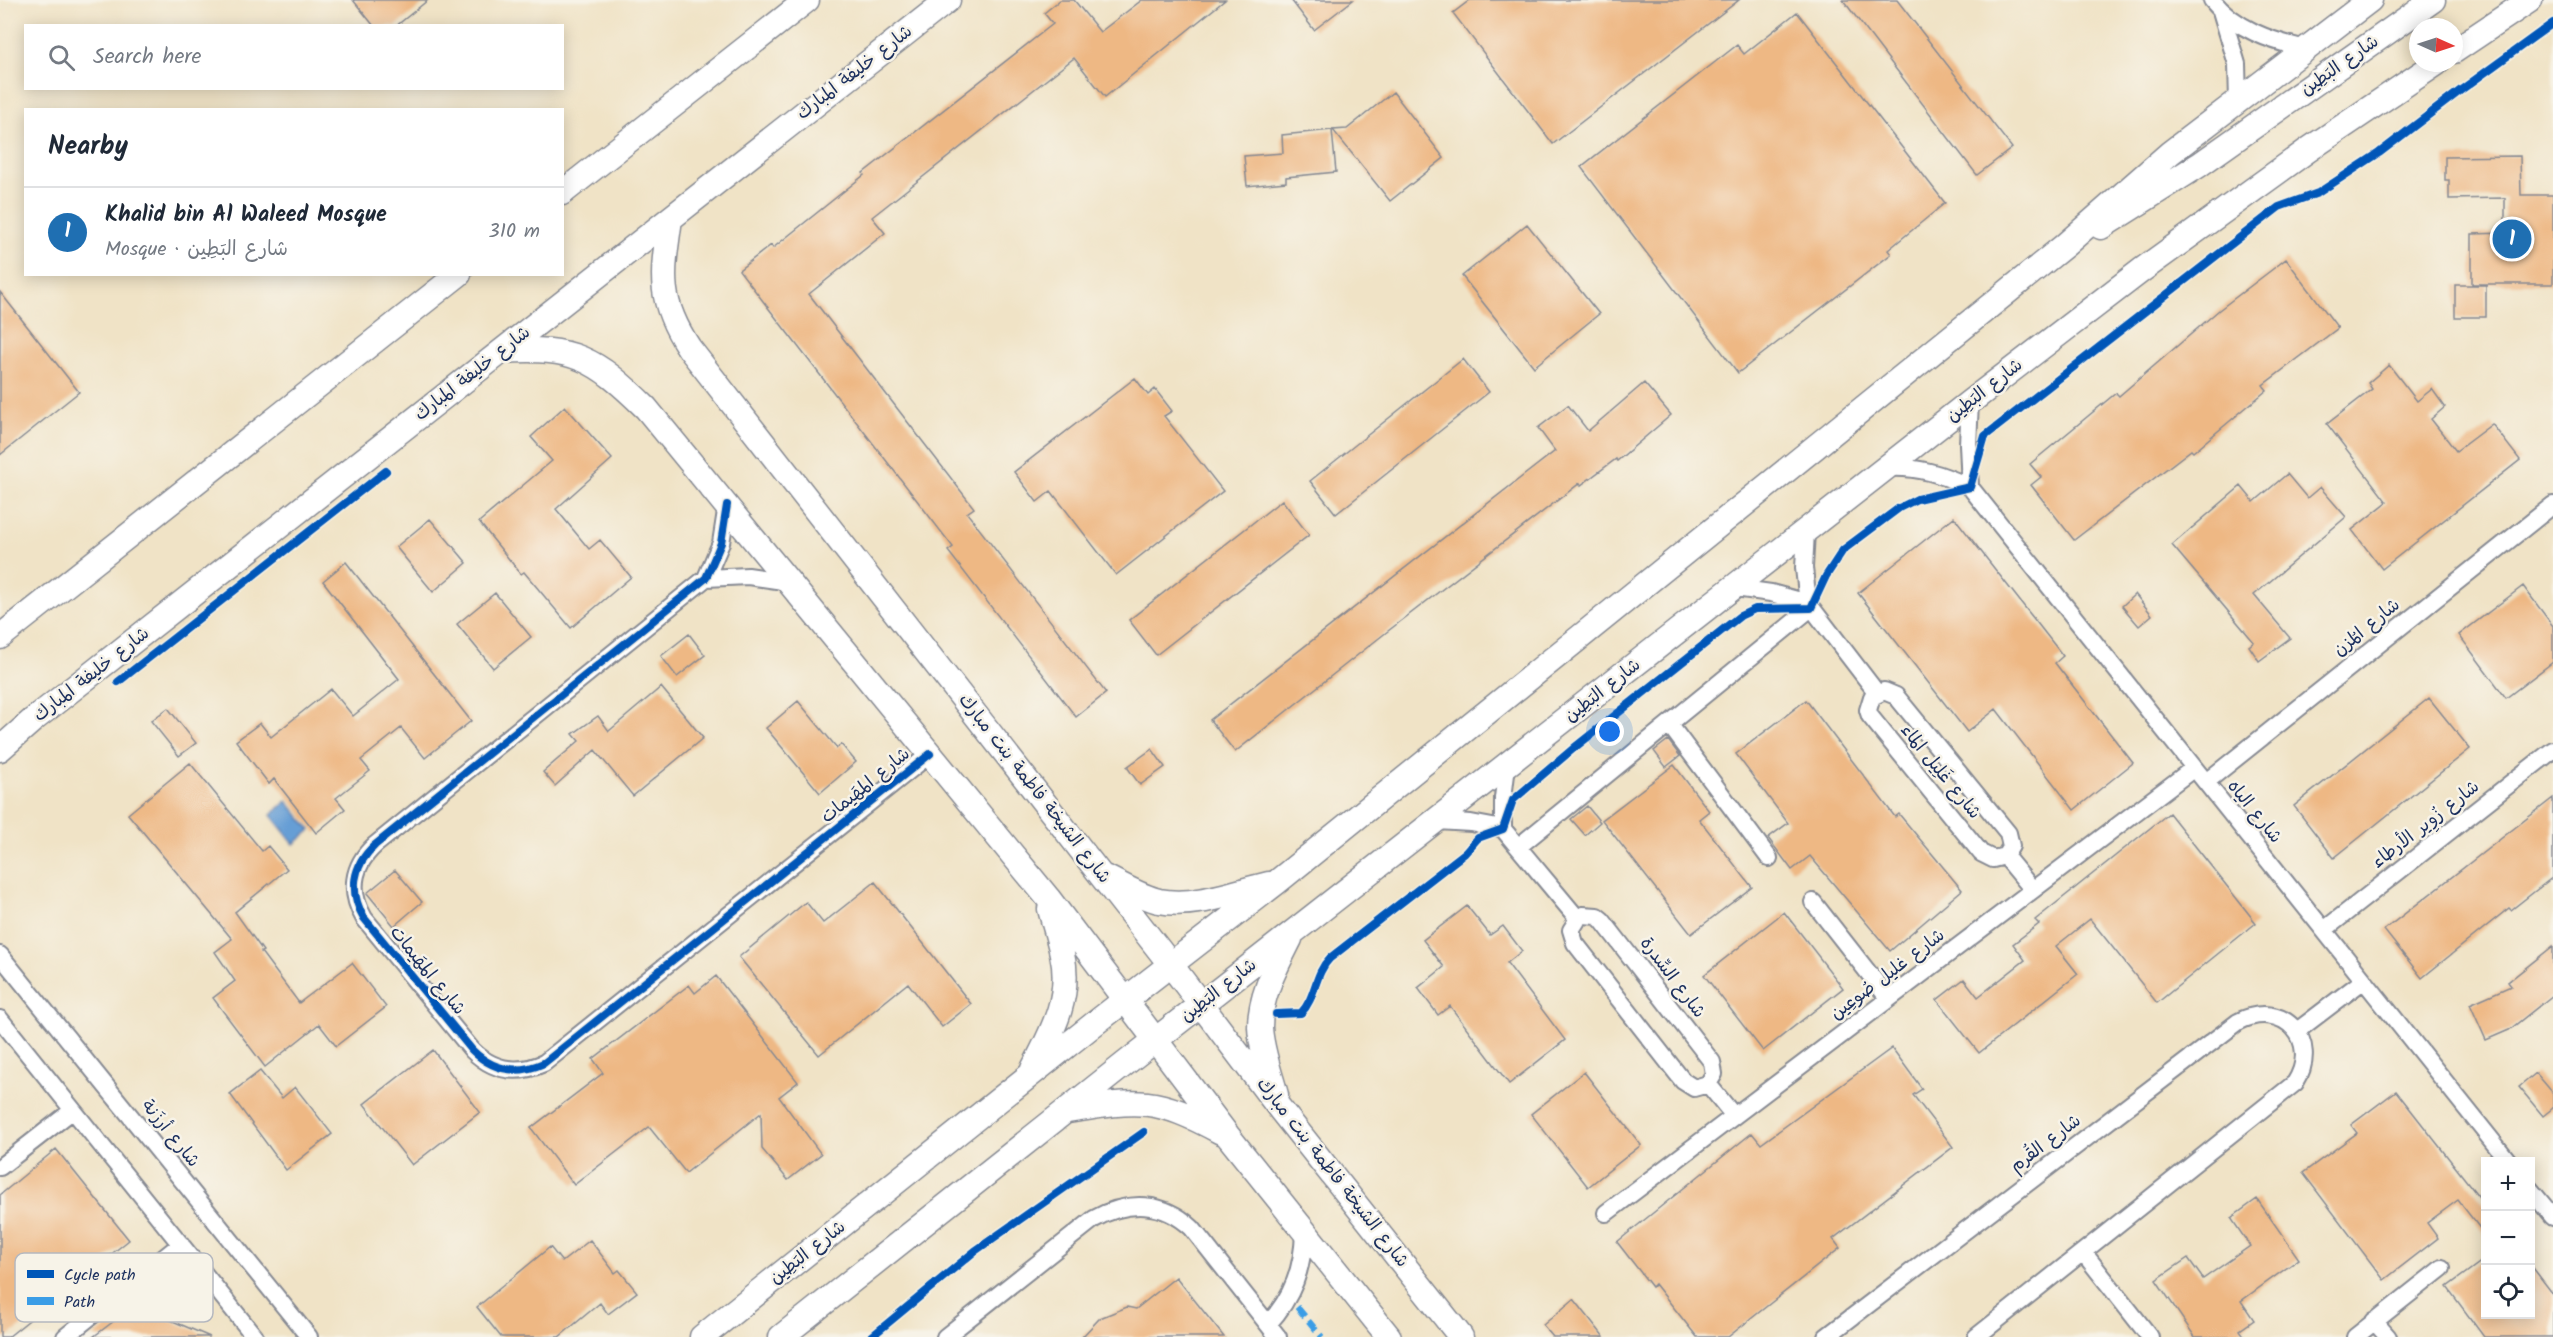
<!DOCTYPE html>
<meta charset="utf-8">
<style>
:root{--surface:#fff;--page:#f2f2f3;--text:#1f2937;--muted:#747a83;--line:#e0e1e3;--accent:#1f6fb2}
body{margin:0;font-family:Kalam,"Playpen Sans Arabic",sans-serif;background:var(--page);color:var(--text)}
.controls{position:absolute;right:18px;bottom:18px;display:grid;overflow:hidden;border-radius:0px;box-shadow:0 3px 15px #0003}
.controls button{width:54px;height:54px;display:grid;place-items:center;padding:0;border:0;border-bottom:2px solid var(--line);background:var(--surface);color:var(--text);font:30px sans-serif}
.compass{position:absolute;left:2409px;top:18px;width:54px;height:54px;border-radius:50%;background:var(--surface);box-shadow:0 3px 15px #0003;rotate:93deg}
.you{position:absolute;left:1610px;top:732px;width:21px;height:21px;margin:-15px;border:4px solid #fff;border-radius:50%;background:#1a73e8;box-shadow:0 0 0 9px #1a73e833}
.badge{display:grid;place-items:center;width:39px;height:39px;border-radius:50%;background:var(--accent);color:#fff;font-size:20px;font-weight:700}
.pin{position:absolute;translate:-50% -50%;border:3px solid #fff;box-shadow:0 2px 6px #0006}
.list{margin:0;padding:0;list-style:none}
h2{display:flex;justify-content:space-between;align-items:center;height:78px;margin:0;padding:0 24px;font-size:26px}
h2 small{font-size:20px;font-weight:400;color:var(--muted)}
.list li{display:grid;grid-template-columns:39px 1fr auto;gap:18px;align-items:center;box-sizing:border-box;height:90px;padding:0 24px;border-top:2px solid var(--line)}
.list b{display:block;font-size:22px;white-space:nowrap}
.list p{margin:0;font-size:20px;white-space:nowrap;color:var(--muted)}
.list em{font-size:20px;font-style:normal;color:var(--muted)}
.icon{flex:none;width:33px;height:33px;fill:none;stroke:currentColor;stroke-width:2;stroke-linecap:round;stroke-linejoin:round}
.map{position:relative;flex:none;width:2553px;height:1337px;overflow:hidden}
.search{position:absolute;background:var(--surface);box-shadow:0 3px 15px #0003;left:24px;top:24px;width:540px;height:66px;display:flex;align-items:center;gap:15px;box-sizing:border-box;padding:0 21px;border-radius:0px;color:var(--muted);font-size:22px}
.panel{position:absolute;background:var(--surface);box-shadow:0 3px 15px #0003;left:24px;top:108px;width:540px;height:168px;border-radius:0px}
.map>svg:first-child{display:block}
.water{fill:#669ed5;stroke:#40669a;stroke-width:1.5}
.building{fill:#eeb884}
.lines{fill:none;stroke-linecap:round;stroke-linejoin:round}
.minor-casing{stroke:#868992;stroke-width:20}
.secondary-casing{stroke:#868992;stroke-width:27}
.minor{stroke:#fff;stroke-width:16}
.secondary{stroke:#fff;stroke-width:24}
.quiet{stroke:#3b9de6;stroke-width:6;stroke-dasharray:12 6;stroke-linecap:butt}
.cycleway-casing{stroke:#f7f3e8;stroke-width:11}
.cycleway{stroke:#0057b8;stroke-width:8}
.labels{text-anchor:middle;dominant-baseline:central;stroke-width:5;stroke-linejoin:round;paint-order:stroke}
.street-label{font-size:18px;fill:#1b2f5e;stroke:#f7f3e8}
.key{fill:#f7f3e8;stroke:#b5b8bf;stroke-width:1.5}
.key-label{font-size:16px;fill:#1b2f5e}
</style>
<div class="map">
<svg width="2553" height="1337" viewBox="0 0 2553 1337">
<rect width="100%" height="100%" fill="#f7f3e8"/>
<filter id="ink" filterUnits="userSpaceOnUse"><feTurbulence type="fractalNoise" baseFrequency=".0167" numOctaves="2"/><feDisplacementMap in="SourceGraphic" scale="12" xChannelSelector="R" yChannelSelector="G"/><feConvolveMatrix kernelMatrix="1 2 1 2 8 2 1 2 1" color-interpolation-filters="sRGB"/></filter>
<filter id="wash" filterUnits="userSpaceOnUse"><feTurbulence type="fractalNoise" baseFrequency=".008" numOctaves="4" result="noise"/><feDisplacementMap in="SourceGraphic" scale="24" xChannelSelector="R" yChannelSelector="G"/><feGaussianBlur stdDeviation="1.35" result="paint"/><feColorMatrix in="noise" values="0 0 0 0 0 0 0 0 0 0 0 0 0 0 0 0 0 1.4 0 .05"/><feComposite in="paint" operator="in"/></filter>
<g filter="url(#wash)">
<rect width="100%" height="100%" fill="#f0e3c6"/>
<!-- water -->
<path class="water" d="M287,801L311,830L294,844L271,815Z"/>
<g id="blocks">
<!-- building -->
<path class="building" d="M353,0H428L396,26H374Z
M1060,0H1074L1100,32L1142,0H1225L1105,97L1074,58L872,217L885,233L809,294L974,508L967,513L1106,693L1076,717L948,551L953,547L739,270L771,245L773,248L864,175L863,173L1053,24L1044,13Z
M1291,0H1353L1314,30Z
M1470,0H1739L1553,144L1453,13Z
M1843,0H1897L2012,148L1977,175Z
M1797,12L1945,203L1888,250L1891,254L1738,373L1581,167L1737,45L1744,54Z
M1393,92L1444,158L1390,201L1333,130L1347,129Z
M1332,130L1336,172L1286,177V182L1247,186L1244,156L1283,153L1282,135Z
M2520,156L2521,195H2553V284H2472V234L2505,233V198L2449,199V180H2445V157Z
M1527,224L1599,314L1534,367L1462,276Z
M2286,259L2338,328L2263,385L2267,390L2193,452L2191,450L2074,540L2031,485L2041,477L2030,464L2116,393L2119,396L2219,310Z
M2455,285H2486V317H2455Z
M0,292L79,392L0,455Z
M1463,359L1489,392L1336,514L1310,481Z
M2389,365L2417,401L2432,389L2445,407L2431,419L2456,451L2492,424L2520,460L2382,569L2352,530L2387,502L2327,424L2372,389L2368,383Z
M1135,378L1148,395L1155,389L1172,411L1164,416L1223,491L1116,575L1051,491L1037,502L1014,472Z
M1644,383L1671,415L1617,461L1616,459L1581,485L1580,483L1388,631L1235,752L1210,720L1555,451L1538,428L1568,405L1588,431Z
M565,406L612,459L556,509L589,549L600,540L631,577L571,628L524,572L521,574L479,522L552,461L531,437Z
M2287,474L2307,498L2320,487L2346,517L2254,595L2290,638L2259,661L2249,646L2254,642L2172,545L2241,486L2254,502Z
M1282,500L1309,535L1156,655L1129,620Z
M1954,517L2063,656L2055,663L2133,763L2074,810L1996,709L1967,732L1858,593Z
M430,519L467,563L433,592L396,547Z
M346,562L471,721L425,758L401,728L361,760L370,771L336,798L345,809L316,833L274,779L269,784L236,741L260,723L271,737L331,689L353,716L399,679L323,581Z
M2523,586L2553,626V662L2506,698L2459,635Z
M495,593L531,637L493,668L457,624Z
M2135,594L2152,615L2139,626L2122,606Z
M689,634L705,655L677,677L661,656Z
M661,687L703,738L633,796L595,750L555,786L543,772L579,741L573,734L598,716L609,731Z
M2429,698L2470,749L2334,858L2294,806Z
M1806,700L1895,817L1899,814L1962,890L1890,951L1810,856L1792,870L1768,838L1788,823L1736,754Z
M798,701L837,748L841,744L856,762L820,793L766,728Z
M168,708L196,743L179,756L151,721Z
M1668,740L1680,756L1666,767L1654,751Z
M1152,749L1165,767L1140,785L1127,767Z
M190,763L262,851L268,846L287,869L235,912L263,951L261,952L299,1003L352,963L386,1007L336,1046L319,1024L265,1067L213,998L235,981L215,952L232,939L128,814Z
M1674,765L1709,811L1699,819L1752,887L1691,934L1602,820Z
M2553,798V877L2511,910L2509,908L2422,978L2384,930Z
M1587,806L1600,822L1585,835L1571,819Z
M2169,813L2256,923L2157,1003L2090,919L2056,946L2078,974L1979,1053L1937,1000L1964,979L1978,997L2025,960L2013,944L2039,924L2035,920Z
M395,870L422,902L394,926L367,893Z
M875,882L971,1004L942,1027L908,983L819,1055L739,957L806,902L823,923Z
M1467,906L1490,935L1503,926L1522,951L1507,963L1565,1040L1509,1084L1450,1006L1438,1015L1418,988L1444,967L1423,940Z
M1784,912L1843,988L1763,1051L1704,975Z
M2553,946V995L2509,1030L2486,1040L2470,1004L2511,986L2508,982Z
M716,976L798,1082L779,1097L821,1154L788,1180L762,1149L761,1113L686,1173L649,1127L574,1185L531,1128L603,1073L593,1059L689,985L695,993Z
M1892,1048L1922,1089L1913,1095L1953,1147L1833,1239L1840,1248L1728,1337H1697L1655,1284L1652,1287L1617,1242L1752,1133L1761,1144Z
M433,1050L480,1112L412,1165L364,1104Z
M260,1071L282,1098L295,1087L332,1134L286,1170L230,1094Z
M1584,1072L1641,1145L1588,1187L1531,1114Z
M2536,1073L2553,1093V1108L2543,1116L2519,1087Z
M2396,1091L2486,1206V1236L2458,1200L2427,1223L2438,1238L2384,1280L2303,1173L2357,1133L2351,1125Z
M56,1149L129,1240L8,1337H0V1195Z
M2257,1199L2299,1259L2241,1301L2254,1320L2240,1330L2245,1337H2195L2156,1280L2188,1258L2203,1279L2250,1246L2231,1218Z
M590,1240L615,1273L619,1270L637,1292L608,1314L600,1303L559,1337H501L477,1307L550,1247L562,1262Z
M2486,1258V1314H2530V1264L2553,1294V1337H2484L2447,1287Z
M1176,1277L1224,1337H1082L1100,1318L1127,1307L1136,1309Z
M155,1290L166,1304L154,1313L210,1337H93Z
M1574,1299L1604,1337H1553L1543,1325Z"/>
</g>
</g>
<g filter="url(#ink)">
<use href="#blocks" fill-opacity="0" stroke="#868992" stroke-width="1.5"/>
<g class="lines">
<!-- minor casing -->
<g class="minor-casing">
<path id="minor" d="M2212,0C2235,29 2271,41 2306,49
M2221,11L2237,64L2238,101
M1970,402L1968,444L1970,487
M1886,468C1918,466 1941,474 1970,487L2509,1162
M727,505L721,543L706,578L375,845C352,866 349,892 364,918L472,1050C493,1071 517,1075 544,1063L930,754
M1806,531L1804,568L1808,603L1877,693
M706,578L748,576L790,582
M1735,588L1771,593L1808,603
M1884,691L1896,696L2008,833L2011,846L2005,856L1993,859L1981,853L1870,716L1868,710L1872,697Z
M1669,724L1769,858
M2206,782L2553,505
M1437,821L1471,823L1503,829L1578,919
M1503,829V798L1507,766
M1518,847L1811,608
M2005,856L2033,890
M1813,902L1889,999
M1583,915L1597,916L1602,920L1712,1062L1714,1074L1708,1084L1694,1088L1683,1081L1575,943L1571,930L1578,919Z
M2324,930L2553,750
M0,955L309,1337
M0,1019L255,1337
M2297,1031L2364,980
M1708,1084L1734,1116
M0,1167L73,1110
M2530,1189L2553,1217
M1606,1213L2194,768
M2083,1252L2150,1337
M2374,1321L2388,1337
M1268,1324C1293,1297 1303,1268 1304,1232
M65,1337L181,1244
M945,1337L1094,1219C1128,1200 1163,1201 1192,1228L1278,1337
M1826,1337L2238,1022C2283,998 2322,1041 2295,1083L1976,1337
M2355,1337L2442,1268"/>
</g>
<!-- secondary casing -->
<g class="secondary-casing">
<path id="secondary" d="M2454,51L2530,0
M562,193L807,0
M670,219C662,275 657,299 689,348L1171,965L1280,1109L1461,1337
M2101,227L2199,165L2433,0
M502,351C574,346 595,358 646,408L1048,898L1228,1136L1389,1337
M0,637L459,274
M0,749L33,720L948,0
M1107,878C1124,886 1141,897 1159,901C1195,908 1234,892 1269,884
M1033,1069C1052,1032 1072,997 1062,954C1059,939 1054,924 1050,909
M1276,1095C1270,1073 1261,1049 1260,1027C1260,995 1276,967 1290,939
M1068,1111C1140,1099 1156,1097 1221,1132
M702,1337L1094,1024L1277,882L2064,246L2170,153L2370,0
M781,1337L1126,1063L1970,402L2142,270L2308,150L2437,63"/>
</g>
<!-- minor -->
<use href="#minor" class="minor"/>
<!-- secondary -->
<use href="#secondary" class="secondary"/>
<!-- quiet -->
<path class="quiet" d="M1297,1307L1322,1337"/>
<!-- cycleway casing -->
<g class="cycleway-casing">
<path id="cycleway" d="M727,505L721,543L706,578L375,845C352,866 349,892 364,918L472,1050C493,1071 517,1075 544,1063L930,754
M118,682L386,471
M1276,1014L1301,1013C1316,998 1314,974 1330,958L1465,853L1478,838L1503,829L1513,800L1574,748L1740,616L1755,609L1811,608L1826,576L1843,550L1899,508L1917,499L1970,487L1985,436L2279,207L2318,193L2379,153L2461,90L2553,23
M871,1337L975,1251L1144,1132"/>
</g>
<!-- cycleway -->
<use href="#cycleway" class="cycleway"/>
</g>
</g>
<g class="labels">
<!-- street labels -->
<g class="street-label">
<text transform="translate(2340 66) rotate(-35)">شارع البَطِين</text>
<text transform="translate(855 73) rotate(-38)">شارع خليفة المبارك</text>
<text transform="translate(473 374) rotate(-38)">شارع خليفة المبارك</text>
<text transform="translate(1985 391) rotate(-38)">شارع البَطِين</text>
<text transform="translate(2367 628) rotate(-39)">شارع المُزن</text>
<text transform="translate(92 675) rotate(-38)">شارع خليفة المبارك</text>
<text transform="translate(1603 691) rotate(-38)">شارع البَطِين</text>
<text transform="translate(1940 772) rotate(51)">شارع غَلِيل الماء</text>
<text transform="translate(866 786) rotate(-39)">شارع المهَيمات</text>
<text transform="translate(1034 789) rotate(52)">شارع الشيخة فاطمة بنت مبارك</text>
<text transform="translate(2254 812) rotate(51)">شارع الياه</text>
<text transform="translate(2426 825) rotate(-38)">شارع زُوِير الأرطاء</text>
<text transform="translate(427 971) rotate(51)">شارع المهَيمات</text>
<text transform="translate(1888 975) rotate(-37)">شارع غليل صُوعِين</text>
<text transform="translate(1672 978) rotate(53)">شارع السِّدرة</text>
<text transform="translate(1219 991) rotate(-38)">شارع البَطِين</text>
<text transform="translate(170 1134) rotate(51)">شارع أرزَنة</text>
<text transform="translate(2046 1144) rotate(-37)">شارع القُرم</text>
<text transform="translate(1332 1173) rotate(52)">شارع الشيخة فاطمة بنت مبارك</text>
<text transform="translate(808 1253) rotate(-38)">شارع البَطِين</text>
</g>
</g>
<!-- legend -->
<rect x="15" y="1253" width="198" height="69" rx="9" class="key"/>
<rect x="27" y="1270" width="27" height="8" fill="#0057b8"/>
<rect x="27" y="1297" width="27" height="8" fill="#3b9de6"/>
<g class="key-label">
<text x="64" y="1280">Cycle path</text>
<text x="64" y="1307">Path</text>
</g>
</svg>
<div class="controls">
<button>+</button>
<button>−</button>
<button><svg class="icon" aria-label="locate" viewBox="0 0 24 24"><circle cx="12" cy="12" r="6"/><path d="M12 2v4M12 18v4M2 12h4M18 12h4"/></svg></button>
</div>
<svg class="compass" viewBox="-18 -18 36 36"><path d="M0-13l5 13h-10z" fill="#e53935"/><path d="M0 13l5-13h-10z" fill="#747a83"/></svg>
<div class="you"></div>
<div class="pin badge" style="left:2512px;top:239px">1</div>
<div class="search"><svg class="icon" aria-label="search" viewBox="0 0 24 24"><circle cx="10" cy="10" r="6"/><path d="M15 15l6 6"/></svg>Search here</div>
<section class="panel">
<h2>Nearby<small></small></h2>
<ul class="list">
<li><span class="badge">1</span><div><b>Khalid bin Al Waleed Mosque</b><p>Mosque · شارع البَطِين</p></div><em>310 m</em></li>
</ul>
</section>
</div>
